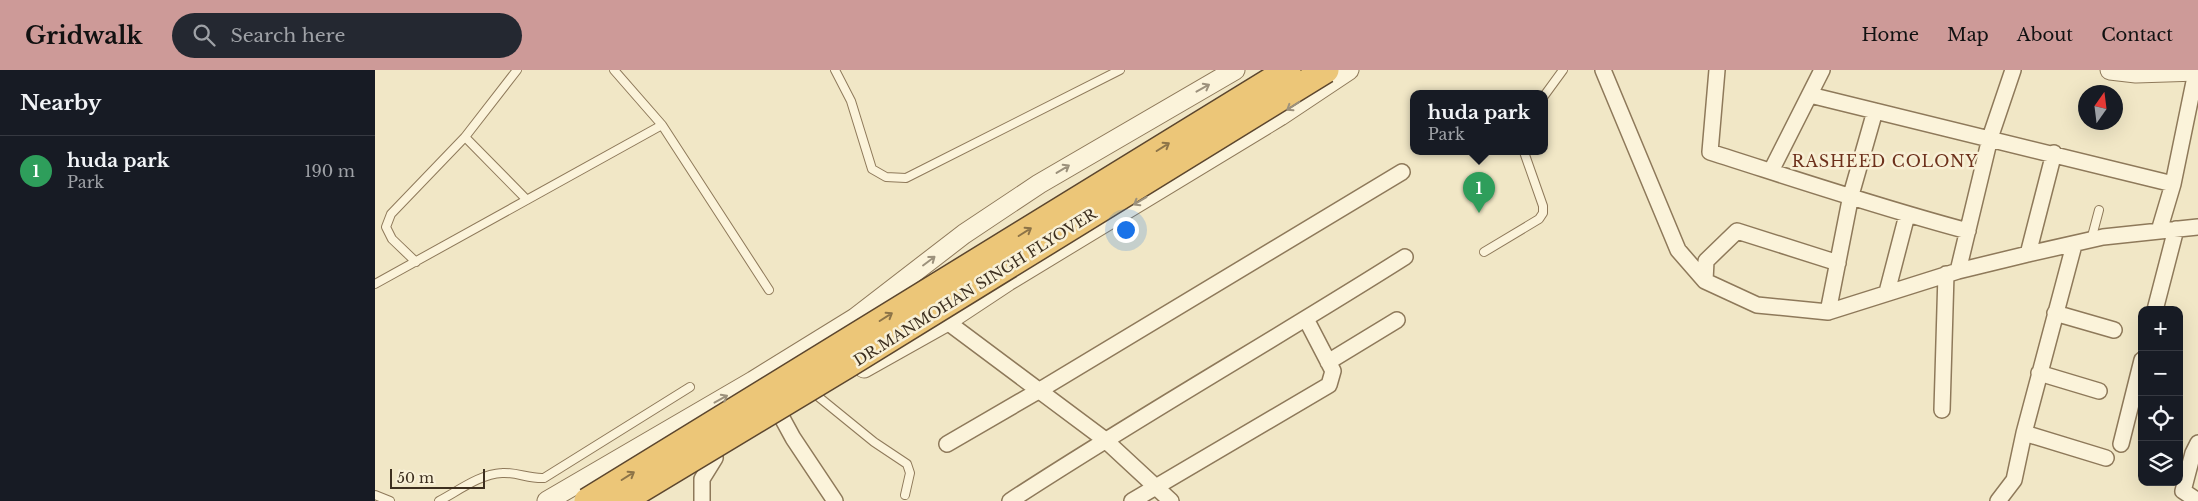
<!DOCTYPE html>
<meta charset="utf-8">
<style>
:root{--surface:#171b24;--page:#242831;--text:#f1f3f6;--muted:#9ea1a6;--line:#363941;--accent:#cd9a98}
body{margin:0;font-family:"Libre Baskerville",serif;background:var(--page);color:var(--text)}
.controls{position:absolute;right:15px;bottom:15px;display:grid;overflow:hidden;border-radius:10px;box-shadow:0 5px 20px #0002}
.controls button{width:45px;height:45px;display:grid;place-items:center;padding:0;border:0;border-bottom:1px solid var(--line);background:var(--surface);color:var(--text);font:25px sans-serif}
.compass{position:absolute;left:1703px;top:15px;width:45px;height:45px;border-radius:50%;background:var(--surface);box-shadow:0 5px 20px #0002;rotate:14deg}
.scale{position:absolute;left:15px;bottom:12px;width:95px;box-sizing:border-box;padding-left:5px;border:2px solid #3d2f1f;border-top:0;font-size:14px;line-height:18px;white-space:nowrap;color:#3d2f1f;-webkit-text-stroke:4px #f8f0d6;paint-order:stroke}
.you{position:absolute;left:750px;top:159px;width:18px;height:18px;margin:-12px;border:4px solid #fff;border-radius:50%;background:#1a73e8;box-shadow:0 0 0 8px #1a73e833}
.badge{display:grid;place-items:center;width:32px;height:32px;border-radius:50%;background:var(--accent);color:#fff;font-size:16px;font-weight:700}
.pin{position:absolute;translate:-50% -41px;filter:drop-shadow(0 1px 2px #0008)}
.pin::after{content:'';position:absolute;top:26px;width:18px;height:15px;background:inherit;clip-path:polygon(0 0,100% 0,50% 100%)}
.popup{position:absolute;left:1035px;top:20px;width:138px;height:65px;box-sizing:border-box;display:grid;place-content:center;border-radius:10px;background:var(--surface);filter:drop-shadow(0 1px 4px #0005);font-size:16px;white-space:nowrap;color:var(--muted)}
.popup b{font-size:19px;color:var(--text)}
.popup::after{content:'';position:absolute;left:50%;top:100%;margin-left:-10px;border:10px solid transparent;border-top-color:var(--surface)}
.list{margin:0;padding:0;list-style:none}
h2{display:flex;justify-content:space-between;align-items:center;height:65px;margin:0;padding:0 20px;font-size:21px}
h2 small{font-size:16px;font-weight:400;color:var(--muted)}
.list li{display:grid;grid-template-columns:32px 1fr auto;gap:15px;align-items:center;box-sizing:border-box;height:70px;padding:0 20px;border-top:1px solid var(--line)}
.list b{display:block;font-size:19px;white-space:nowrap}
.list p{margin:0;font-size:16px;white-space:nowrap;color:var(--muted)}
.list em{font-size:16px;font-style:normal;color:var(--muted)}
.icon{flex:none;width:28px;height:28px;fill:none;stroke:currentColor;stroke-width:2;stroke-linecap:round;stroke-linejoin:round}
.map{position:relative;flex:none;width:1823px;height:431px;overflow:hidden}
header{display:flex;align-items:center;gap:30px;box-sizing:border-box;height:70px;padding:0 25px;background:var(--accent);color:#111}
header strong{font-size:24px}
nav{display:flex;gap:28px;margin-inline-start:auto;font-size:18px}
.search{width:350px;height:45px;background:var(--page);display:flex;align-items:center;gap:12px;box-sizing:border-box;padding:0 18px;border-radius:28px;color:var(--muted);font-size:19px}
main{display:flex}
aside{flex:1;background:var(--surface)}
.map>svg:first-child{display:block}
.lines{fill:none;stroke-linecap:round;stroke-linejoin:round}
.service-casing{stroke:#8e795a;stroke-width:10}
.minor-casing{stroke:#8e795a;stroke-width:18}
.tertiary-casing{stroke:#8e795a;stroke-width:21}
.service{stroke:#fbf3da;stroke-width:8}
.minor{stroke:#fbf3da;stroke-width:15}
.tertiary{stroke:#fbf3da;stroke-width:19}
.trunk-bridge-casing{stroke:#5c462e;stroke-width:28;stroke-linecap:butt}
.trunk-bridge{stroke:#ecc678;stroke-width:25}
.oneway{stroke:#9c917c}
.oneway2{stroke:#8c7347}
.labels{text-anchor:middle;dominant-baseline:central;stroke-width:5;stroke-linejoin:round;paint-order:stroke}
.street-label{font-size:15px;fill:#3d2f1f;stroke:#f8f0d6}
.neighbourhood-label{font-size:16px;letter-spacing:1px;fill:#6d311c;stroke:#f8f0d6}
</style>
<header>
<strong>Gridwalk</strong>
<div class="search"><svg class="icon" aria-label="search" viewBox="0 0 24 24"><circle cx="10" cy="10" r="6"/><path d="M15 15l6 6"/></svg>Search here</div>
<nav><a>Home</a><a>Map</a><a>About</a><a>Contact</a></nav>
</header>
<main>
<aside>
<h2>Nearby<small></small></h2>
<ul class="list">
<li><span class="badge" style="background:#2e9e5b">1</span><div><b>huda park</b><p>Park</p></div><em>190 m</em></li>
</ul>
</aside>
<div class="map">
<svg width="1823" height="431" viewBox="0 0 1823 431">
<rect width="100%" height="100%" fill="#f1e7c6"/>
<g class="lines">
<!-- service casing -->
<g class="service-casing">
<path id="service" d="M239,0L287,55
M460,0L476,31L497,99L511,107L531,108L745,0
M1169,26L1188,0
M90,67L142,0
M1716,170L1724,140
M1109,182L1164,149L1168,143V136L1149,82
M41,192L17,169L11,157L16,144L90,67L152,130
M0,214L287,55L394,220
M440,324L499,372L532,394L535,403L530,425
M0,425L15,431
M64,431C83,421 105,404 127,403C141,402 155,409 169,408L315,317"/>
</g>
<!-- minor casing -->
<g class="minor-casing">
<path id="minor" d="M1228,0L1303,180L1330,211L1382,235L1453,242L1583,201L1653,184L1728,167L1823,157
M1342,0L1335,82C1420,109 1506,138 1593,161
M1435,25L1798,114L1784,161
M1396,101L1447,0
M1798,114L1821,2
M1653,184L1679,83
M1583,201L1615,68L1638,0
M1330,211L1331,191L1362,161L1463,193
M1512,222L1532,145
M1780,240L1801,159
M1453,242L1476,125L1500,41
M1680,243L1739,260
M563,245L729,369L796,431
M953,292L1022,250
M1664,303L1724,321
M1567,340L1571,204
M406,346L418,368L460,431
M1649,363L1731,388
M1823,373L1818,383L1808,421L1823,431
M572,374L665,320L1027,102
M1746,374L1767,290
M327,431V409L340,388L331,373
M635,431C765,346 899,270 1030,187
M757,431L954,315L958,301L931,249
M1623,431L1639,410L1649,363L1699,175"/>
</g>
<!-- tertiary casing -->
<g class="tertiary-casing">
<path id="tertiary" d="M1735,0L1761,3L1823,1
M489,298L571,252L633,211L905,46L974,0
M172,431L378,311L480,248L589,164L664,114L860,0"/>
</g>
<!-- service -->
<use href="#service" class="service"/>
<!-- minor -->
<use href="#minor" class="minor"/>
<!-- tertiary -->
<use href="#tertiary" class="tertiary"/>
<!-- trunk-bridge casing -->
<g class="trunk-bridge-casing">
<path id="trunk-bridge" d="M212,431L913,0
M247,431L471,296L951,0"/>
</g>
<!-- trunk-bridge -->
<use href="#trunk-bridge" class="trunk-bridge"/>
</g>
<!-- one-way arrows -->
<defs><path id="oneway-shaft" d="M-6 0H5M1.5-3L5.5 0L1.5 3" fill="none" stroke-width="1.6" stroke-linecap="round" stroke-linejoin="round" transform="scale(1.25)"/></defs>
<g class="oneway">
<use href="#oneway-shaft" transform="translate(828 18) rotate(-29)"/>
<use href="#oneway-shaft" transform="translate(918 36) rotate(147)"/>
<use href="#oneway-shaft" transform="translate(688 99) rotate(-31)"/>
<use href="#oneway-shaft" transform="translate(765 131) rotate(149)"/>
<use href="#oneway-shaft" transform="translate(554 191) rotate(-37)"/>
<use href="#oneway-shaft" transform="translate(346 329) rotate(-29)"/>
</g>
<g class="oneway2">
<use href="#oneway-shaft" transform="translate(788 77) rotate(-32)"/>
<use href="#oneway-shaft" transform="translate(650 162) rotate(-32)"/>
<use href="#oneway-shaft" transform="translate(511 247) rotate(-32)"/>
<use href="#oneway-shaft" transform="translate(253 406) rotate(-32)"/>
</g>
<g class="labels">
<!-- street labels -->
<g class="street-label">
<text transform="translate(600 217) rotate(-32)">DR.MANMOHAN SINGH FLYOVER</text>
</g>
<!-- neighbourhood labels -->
<g class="neighbourhood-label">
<text x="1510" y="91">RASHEED COLONY</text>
</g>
</g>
</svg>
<div class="controls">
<button>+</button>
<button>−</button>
<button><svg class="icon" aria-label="locate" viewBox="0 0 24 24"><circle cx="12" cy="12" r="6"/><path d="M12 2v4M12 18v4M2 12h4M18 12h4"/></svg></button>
<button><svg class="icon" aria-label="layers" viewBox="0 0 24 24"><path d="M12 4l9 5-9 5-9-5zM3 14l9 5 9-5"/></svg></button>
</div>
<svg class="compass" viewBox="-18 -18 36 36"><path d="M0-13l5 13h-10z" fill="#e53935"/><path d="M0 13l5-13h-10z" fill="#9ea1a6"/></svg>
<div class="scale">50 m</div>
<div class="you"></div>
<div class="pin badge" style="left:1104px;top:143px;background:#2e9e5b">1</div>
<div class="popup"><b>huda park</b>Park</div>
</div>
</main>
